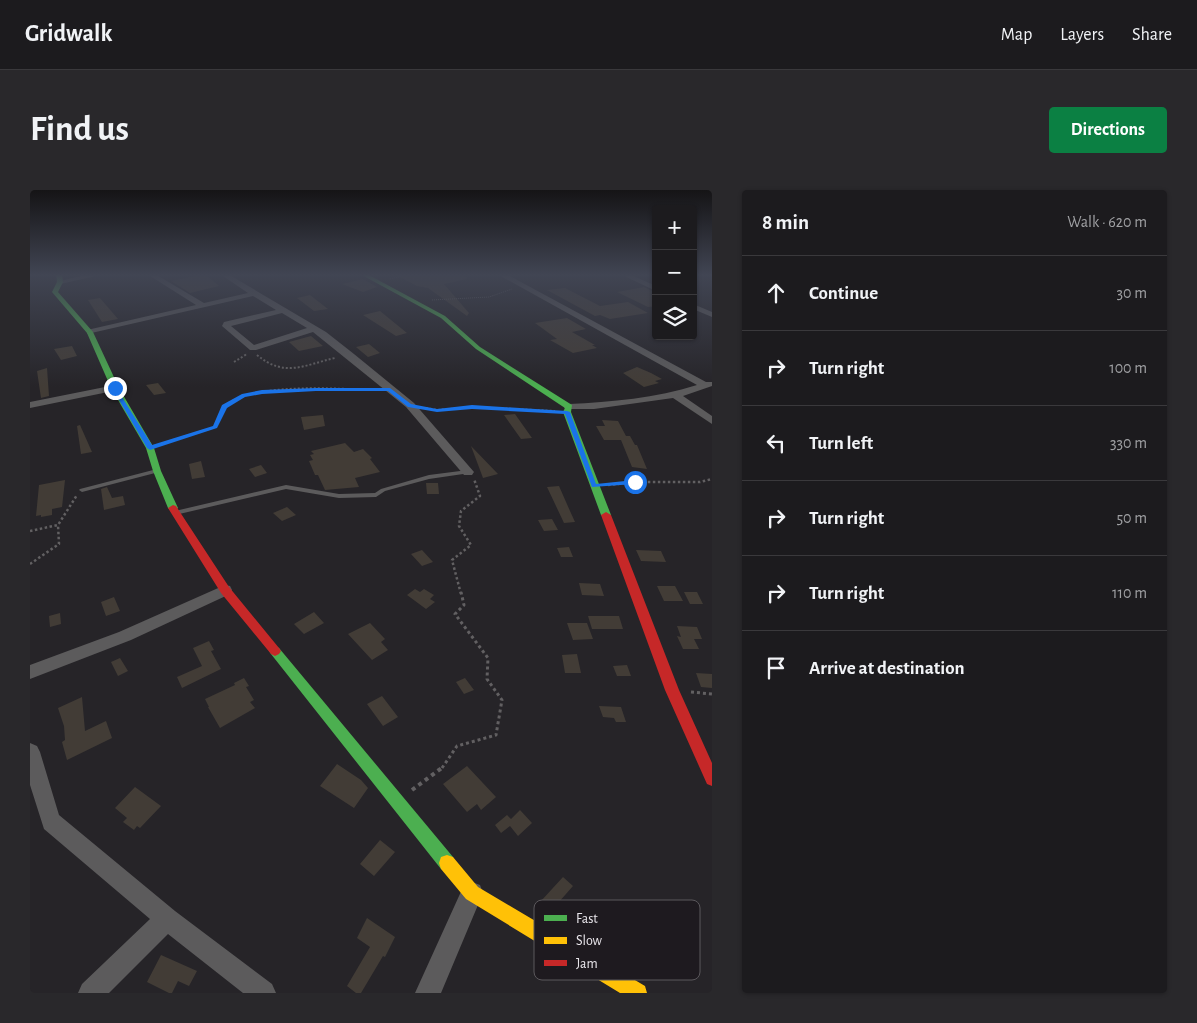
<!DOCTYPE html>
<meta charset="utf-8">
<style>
:root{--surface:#1c1b1e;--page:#29282b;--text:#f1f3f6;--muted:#a0a1a4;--line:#3a393c;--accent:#0b8043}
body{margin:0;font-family:"Alegreya Sans",sans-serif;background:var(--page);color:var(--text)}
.controls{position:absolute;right:15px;top:15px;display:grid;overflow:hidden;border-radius:5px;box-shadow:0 1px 4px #0004}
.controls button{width:45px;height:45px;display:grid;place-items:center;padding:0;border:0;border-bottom:1px solid var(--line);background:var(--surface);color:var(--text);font:25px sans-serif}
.stop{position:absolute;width:15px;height:15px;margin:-11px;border:4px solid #1a73e8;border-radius:50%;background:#fff}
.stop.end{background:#1a73e8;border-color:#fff;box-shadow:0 1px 5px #0008}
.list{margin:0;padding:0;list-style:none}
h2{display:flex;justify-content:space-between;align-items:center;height:65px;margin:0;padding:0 20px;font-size:21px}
h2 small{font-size:16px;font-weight:400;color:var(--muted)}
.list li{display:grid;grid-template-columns:32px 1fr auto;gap:15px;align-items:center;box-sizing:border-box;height:75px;padding:0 20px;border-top:1px solid var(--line)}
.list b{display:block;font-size:19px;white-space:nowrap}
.list em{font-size:16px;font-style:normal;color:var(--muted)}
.icon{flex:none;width:28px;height:28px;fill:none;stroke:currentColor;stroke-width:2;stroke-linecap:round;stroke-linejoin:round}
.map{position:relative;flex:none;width:682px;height:803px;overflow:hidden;border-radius:5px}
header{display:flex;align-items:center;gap:30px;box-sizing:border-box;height:70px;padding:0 25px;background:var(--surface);border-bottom:1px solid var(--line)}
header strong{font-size:24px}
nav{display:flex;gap:28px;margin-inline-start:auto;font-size:18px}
.intro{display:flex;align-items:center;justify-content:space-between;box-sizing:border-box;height:120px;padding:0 30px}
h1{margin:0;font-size:35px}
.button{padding:12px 22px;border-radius:5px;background:var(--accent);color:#fff;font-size:18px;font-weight:700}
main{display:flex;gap:30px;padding:0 30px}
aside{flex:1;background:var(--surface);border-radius:5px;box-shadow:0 1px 4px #0004}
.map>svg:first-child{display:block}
.building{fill:#423c36}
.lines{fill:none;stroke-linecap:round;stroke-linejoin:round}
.path-far4{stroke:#626062;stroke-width:1;stroke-dasharray:1 1;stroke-linecap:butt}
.path-far3{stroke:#626062;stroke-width:2;stroke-dasharray:2 2;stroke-linecap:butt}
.path-far2{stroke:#626062;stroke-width:2.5;stroke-dasharray:2.5 2.5;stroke-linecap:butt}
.path-far1{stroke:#626062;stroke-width:3;stroke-dasharray:3 3;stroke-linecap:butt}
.path{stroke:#626062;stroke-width:4;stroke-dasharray:4 4;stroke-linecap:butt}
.lane{fill:#5c5b5c;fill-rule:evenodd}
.street{fill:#5c5b5c;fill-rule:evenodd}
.fast{fill:#4caf50;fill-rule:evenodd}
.slow{fill:#ffc107;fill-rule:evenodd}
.jam{fill:#c62828;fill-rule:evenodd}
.route{fill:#1a73e8}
.key{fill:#1e1a1f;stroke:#5b585c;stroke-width:1}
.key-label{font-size:14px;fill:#eae7ec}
</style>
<header>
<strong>Gridwalk</strong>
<nav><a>Map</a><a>Layers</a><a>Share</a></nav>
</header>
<div class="intro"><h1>Find us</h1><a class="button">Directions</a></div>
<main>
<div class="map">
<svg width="682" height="803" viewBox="0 0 682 803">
<rect width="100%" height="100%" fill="#262428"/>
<!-- building -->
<path class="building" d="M175,84L189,96L160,103L141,91Z
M364,84H436L437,89L414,94L439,123L437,126L398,98L387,96Z
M333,89L347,97L333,102L312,94Z
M614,97L626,103V116L618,117L587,102Z
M535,98L570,116L598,112L618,123L580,129L570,125L565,126L517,100Z
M280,105L298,119L284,121L267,108Z
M70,108L88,129L72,132L58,110Z
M350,121L377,143L366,146L333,125Z
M537,128L556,139L542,142L565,155H562L567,158L543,163L520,150L527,149L505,133Z
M281,146L293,156L269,161L259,152Z
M339,154L350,163L338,167L326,157Z
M42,156L47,166L31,170L24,159Z
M607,177L621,183L632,189L625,191L629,193L614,197L593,183Z
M17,178L19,206L11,208L7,181Z
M128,193L136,203L124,205L116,195Z
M485,224L502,248L491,249L474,225Z
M293,225L295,236L274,240L271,227Z
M572,230L588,231L596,246H600L605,255H607L617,279L602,277L591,250H574L566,236H575Z
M50,235L62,262L51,264L47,236Z
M315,253L324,262L333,259L342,268L340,269L350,282L325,288L329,297L295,300L288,285H285L279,271L283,270L280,265L284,264L281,261Z
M441,256L468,284L453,288Z
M171,271L175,287L162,289L159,274Z
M231,275L237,283L225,287L219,279Z
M35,290L32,317L22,319V325L11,327V325L6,326L9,295Z
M396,293H408L409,304H397Z
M529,296L540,321L545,332L534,333L517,297Z
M77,297L82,308L93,306L95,315L74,320L71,299Z
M257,317L266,325L252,331L243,323Z
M522,329L528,340L514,341L508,330Z
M539,357L543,367H531L527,358Z
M392,360L403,372L392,376L381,364Z
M606,360L631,361L636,372L611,371Z
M549,393L570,394L574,406L552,405Z
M627,396H645L653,411H634Z
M385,399L390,402L394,399L404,405L400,409L405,412L396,419L377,405Z
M654,402H667L673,414H660Z
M84,407L90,421L76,426L71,412Z
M284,422L294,433L274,444L264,434Z
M30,423L31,434L20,437L19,426Z
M558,426H589L593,439H562Z
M340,433L355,449L351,452L358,460L342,470L318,444Z
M537,433H557L563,449L543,450Z
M647,436L667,437L672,449H664L669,459H653L647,446L651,447Z
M179,451L184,460L181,461L191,479L152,498L147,487L172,476L163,458Z
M547,464L551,483H535L532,465Z
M90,468L98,481L88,486L81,472Z
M597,475L601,486H587L583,476Z
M666,483L682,484V498L671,497Z
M214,488L219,496L216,497L224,510L220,512L225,518L190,538L178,517H179L175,509L205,495L204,493Z
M435,488L444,500L434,504L426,492Z
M352,506L368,527L353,536L337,514Z
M52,507L55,541L76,531L82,548L37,570L32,552L35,550L34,536L28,518Z
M569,516L591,517L596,532H586L584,528L573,527Z
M307,574L331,590L338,598L324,618L290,596Z
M437,576L466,607L451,620L447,614L437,622L413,594Z
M105,597L131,616L110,638L107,636L104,640L93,632L97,628L85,618Z
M490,620L502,633L488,646L480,636L471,643L465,635L477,625L481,629Z
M350,650L365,662L344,686L330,674Z
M533,687L543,696L521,721L511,711Z
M337,728L365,747L355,767L353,766L331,803H326L317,796L340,757L327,748Z
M131,765L167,781L159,796L148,791L142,803H139L117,792Z"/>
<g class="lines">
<!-- path-far4 -->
<path class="path-far4" d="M360,89L381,84
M402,110L459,107L482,99
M215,165L217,164"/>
<!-- path-far3 -->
<path class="path-far3" d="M227,165C255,188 274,175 305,168
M204,172L217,164
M396,218L407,220L442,217L525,221
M131,254L185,237C188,230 190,221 195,216C222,192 309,199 344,200"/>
<!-- path-far2 -->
<path class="path-far2" d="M578,295L605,292H670L682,289
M0,341L28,335L47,305
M0,374L29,354L28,335
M431,404L422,370L441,355L429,336L431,321L450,306L444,289"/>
<!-- path-far1 -->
<path class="path-far1" d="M661,502L682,504
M412,578L427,556L466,545L472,510L457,489L458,468L425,424L434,415L431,402"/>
<!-- path -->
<path class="path" d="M382,600L413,577"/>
<!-- lane -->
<path class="lane" d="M127,279L129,280V282L52,302L49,300L50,299Z
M438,280L440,281V283L399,289L355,301L346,307L309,308L256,299L145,325L142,323L145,321L256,295L309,304L345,303L351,299L399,285Z"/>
<!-- street -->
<path class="street" d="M59,84H75L30,94L26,92Z
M117,84H125L174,113L218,103L190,84H198L296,142L324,164L384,213L444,282L442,285H434L376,217L283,142L226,160H220L192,136L194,132L246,120L223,106L57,144V140L166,115ZM252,123L277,138L224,155L201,136Z
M467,84H476L676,192H682V196L653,206L682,226V234L643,208L564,219H535L534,217L535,215L539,214C581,212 626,208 667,195Z
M590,84H599L626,96V101Z
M663,114L682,122V127L663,119Z
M85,195L90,198L88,200L0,218V212Z
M195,395L200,396L202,400L200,404L101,450L0,489V475L89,442Z
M0,553L7,556L10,562L29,625L145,721L242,794L246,803H213L138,744L79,803H48L52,794L120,729L14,639L0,595Z
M442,692L450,695L453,703L411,803H385L434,695Z"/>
<!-- fast -->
<path class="fast" d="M26,84H32L33,92L28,102L63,142L89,198L124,258L131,281L148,318L146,320H140L138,318L123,281L116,258L81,198L57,143L22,102L27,92Z
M330,84H337L415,126L450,157L542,215L541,222L581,325L579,327L576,328L571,325L533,222L535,218L446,159L411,128Z
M245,456L249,458L423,667L425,673L423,679L417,681L411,679L241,464L239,461L241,458Z"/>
<!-- slow -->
<path class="slow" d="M417,665L423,667L448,697L615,796L617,803H590L436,709L411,679L409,673L411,667Z"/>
<!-- jam -->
<path class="jam" d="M143,315L146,316L199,397L249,458L251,461L249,464L245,466L241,464L191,403L138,318Z
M576,322L581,325L649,500L682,573V596L677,594L635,500L571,325Z"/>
</g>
<!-- sky -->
<linearGradient id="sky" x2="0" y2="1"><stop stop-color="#151416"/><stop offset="0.43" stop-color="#414553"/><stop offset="1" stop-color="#414553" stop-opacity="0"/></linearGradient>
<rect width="682" height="197" fill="url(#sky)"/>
<!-- route -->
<path class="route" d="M85,196L122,255L183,236L192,215L212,204L232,200L286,198H360L381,214L407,219L442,215L537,221L540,222L566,294L605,290L608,292L605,294L562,297L535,224L442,219L407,222L378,217L358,201H286L232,204L215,207L197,218L187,238L120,260L117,258L82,198Z"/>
<!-- legend -->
<rect x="504" y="710" width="166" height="80" rx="8" class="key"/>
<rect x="514" y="725" width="23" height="6" fill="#4caf50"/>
<rect x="514" y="747" width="23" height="7" fill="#ffc107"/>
<rect x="514" y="770" width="23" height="6" fill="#c62828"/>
<g class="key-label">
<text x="546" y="733">Fast</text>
<text x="546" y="755">Slow</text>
<text x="546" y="778">Jam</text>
</g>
</svg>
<div class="controls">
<button>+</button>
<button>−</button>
<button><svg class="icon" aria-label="layers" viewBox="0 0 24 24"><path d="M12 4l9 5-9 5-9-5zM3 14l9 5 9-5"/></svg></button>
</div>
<div class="stop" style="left:605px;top:292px"></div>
<div class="stop end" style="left:85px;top:198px"></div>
</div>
<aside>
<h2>8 min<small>Walk · 620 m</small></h2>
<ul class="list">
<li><svg class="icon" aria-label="ahead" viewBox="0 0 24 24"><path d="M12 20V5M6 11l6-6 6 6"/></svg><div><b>Continue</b></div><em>30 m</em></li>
<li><svg class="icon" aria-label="right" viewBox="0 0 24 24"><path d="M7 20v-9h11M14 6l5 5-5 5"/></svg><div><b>Turn right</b></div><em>100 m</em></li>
<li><svg class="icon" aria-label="left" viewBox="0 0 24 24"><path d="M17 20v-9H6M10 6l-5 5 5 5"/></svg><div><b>Turn left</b></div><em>330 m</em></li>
<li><svg class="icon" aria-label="right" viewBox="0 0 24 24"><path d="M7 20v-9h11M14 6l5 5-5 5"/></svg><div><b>Turn right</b></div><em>50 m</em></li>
<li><svg class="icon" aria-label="right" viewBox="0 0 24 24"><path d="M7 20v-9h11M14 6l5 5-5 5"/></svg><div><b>Turn right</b></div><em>110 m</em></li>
<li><svg class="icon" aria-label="arrive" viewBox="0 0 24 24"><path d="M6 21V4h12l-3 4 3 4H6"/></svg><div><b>Arrive at destination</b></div></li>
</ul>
</aside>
</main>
